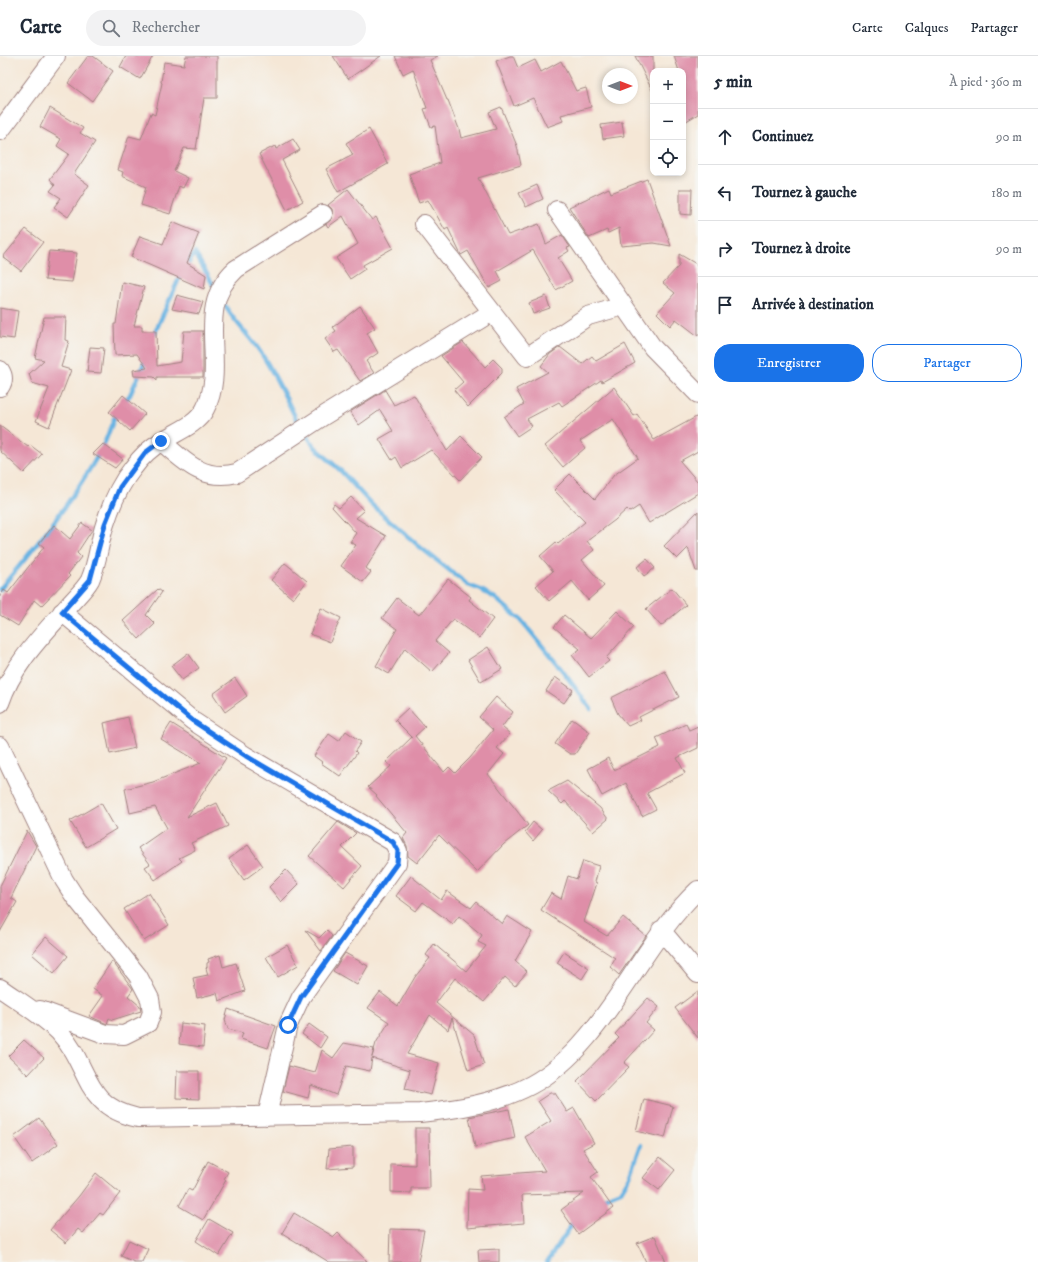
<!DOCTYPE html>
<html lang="fr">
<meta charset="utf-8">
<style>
:root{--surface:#fff;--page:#f2f2f3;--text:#1f2937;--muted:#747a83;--line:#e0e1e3;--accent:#1a73e8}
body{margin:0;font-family:"IM FELL DW Pica",serif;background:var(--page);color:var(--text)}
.controls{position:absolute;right:12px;top:12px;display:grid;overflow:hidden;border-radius:8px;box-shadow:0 2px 6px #0003}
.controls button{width:36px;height:36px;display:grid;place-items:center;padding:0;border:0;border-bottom:1px solid var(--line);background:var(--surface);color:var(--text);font:20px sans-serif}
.compass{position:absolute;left:602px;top:12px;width:36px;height:36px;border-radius:50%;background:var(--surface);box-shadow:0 2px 6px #0003;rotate:90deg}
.stop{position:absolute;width:12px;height:12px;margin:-9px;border:3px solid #1a73e8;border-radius:50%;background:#fff}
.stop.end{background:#1a73e8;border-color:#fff;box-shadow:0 1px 4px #0008}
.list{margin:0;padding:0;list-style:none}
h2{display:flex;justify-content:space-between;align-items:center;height:52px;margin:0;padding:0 16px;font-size:17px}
h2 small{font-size:13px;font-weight:400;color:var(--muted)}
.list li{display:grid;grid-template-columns:26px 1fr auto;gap:12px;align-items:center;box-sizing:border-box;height:56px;padding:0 16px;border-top:1px solid var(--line)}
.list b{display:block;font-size:15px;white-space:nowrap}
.list em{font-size:13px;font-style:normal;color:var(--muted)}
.actions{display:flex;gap:8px;padding:12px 16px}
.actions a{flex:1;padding:9px 0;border:1px solid var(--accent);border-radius:16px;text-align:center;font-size:14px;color:var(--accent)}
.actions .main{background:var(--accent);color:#fff}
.icon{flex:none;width:22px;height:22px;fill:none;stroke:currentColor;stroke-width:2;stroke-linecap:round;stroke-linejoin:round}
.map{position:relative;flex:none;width:698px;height:1206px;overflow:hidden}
header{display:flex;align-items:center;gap:24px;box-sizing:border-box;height:56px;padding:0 20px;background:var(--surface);border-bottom:1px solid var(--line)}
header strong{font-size:19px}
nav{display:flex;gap:22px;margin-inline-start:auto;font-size:14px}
.search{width:280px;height:36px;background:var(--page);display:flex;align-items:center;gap:10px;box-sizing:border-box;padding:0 14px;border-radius:22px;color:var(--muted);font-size:15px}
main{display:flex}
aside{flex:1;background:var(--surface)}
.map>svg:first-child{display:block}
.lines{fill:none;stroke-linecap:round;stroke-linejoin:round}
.stream{stroke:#69b3e2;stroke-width:4.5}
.building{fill:#df8ea8}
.minor-casing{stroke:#a08380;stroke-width:20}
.minor{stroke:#fff;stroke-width:18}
.route{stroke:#1a73e8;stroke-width:5}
</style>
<header>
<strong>Carte</strong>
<div class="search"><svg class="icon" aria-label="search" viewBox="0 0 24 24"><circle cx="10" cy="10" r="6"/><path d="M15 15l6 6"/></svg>Rechercher</div>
<nav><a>Carte</a><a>Calques</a><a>Partager</a></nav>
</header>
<main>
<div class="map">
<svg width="698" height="1206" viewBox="0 0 698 1206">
<rect width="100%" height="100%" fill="#f6f6f2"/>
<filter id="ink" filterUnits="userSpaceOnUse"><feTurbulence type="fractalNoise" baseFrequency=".025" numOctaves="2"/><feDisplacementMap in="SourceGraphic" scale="8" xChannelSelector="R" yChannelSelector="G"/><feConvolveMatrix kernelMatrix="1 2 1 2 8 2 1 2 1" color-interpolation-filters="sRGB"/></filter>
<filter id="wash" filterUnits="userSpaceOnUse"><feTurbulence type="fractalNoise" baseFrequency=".012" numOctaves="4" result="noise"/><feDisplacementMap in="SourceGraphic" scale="16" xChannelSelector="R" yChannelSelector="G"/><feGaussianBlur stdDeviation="0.9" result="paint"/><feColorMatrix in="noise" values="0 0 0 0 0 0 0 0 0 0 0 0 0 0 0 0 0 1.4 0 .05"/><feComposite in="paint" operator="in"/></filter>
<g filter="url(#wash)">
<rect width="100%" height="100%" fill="#f5e7d6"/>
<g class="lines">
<!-- stream -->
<path class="stream" d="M195,197L216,234
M185,212L195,197
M222,245C233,265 249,279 261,297C276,320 288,346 300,371
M153,281L181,218
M124,346L130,339L146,303
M305,377L315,391L341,415L372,449L420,491L468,529L481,534L495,542L521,564L562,614L591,653
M0,533C37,490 73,444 101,394C108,382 110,369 117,357
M601,1143L621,1135L630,1120L641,1089
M547,1206L575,1164"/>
</g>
<g id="blocks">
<!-- building -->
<path class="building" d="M88,0H93L113,15L92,45L68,27Z
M126,0H153L140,23L120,11Z
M186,0H217V42H204L196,93L184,92L174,115L188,122L183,132L179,130L170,158L141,149L146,131L122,120L123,116L118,114L129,80L141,83L151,57L155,59L162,27L161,26L164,6L184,9Z
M333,0H381L348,23Z
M395,0H438L430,4L447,44H448L459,73L461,82L496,73L489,56L501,51L517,90L521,109L478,122L508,179L539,168L546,188L562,179L570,191L567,192L569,195L558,202L572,225L556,234L533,194L497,215L502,225L489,232L468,195L461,199L448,172L445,174L428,144L419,147L409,118L440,107L435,70L431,71L424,53L427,52L413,13L403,18Z
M510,0H513L518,12L535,4L541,16L561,5L576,35L586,32L591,51L561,59L563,65L547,71L533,42L514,50L496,5Z
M635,0H653V36Z
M674,0H698V58L683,67V15H679Z
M50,52L83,72L80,77L95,86L74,118L89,129L68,161L54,151L61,142L50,135L55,129L50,123L69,98L57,90L61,83L40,71Z
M622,66L624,80L603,83L601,69Z
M369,73L388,108L338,136L326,113L353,99L346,87Z
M293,83L300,94L282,104L303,145L287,154L259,98L275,90L276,93Z
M647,123L671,190L654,187L621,190L619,172L608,177L607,174L589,182L569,151L609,132L611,137Z
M537,129L543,143L526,151L519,137Z
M348,133L372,164L376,161L393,192L363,209L365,213L350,223L336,202L358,188L343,160L328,171L326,168L332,163L333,158L332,153L328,149Z
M680,133H692L691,159L680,158Z
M172,166L199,177L187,207L206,219L204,233L131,201L140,180L163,188Z
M26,173L43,186L21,215L3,201Z
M49,195L77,197L72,226L45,224Z
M679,198L698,209V280L676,263L670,270L657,257L675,237L663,227L679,210Z
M122,226L144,231L134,270H142V275H156L157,310L181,306L184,275H203V321H157V324L154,321L134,320L133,314L147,312L137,298L115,299L114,268H116Z
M177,239L203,246L199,258L172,253Z
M546,240L550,252L533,258L529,247Z
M360,250L375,272L367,277L378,297L366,305L374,317L360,325L338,294L334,296L325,283L336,275L333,271Z
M0,252L18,255L14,283L0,281Z
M44,261H66L65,284L69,285L61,311L71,314L49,371L36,365L49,332L32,327L29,318L44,304L35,302Z
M463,286L485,311L493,303L502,312V317L468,351L454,334L463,326L441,300Z
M625,288L635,307L602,326L601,324L562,350L559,346L527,363L532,370L517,380L504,361L524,348L516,333L548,316L541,310L550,298L560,291L582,308L592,300L596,305Z
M90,291L104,292L101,317L87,316Z
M614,331L634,360L637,358L654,384L698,360V395L680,405L698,426V437L649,467L639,450L630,456L627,453L615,464L587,485L594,494L582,504L604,530L588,544L572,525L549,545L536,530L553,515L540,500L556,486L558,488L585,466L554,434L570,418L595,443L614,419L638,402L613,363L580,385L585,392L563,411L545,390Z
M385,334L394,349L414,339L447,395L461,380L482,401L460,424L431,394L402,412L396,401L392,404L379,383L393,375L380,354L359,369L350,356Z
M123,339L145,358L130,375L109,356Z
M0,370L28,391L30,389L42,398L24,417L0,395Z
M103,388L123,403L115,412L93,398Z
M351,441L364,455L356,462L386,480L366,512L371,516L363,526L341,510L356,489L350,486L356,477L332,451L334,448L339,452Z
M698,455V515H696L688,492L677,503L664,490Z
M82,467L92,474L77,497L81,501L68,518L70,520L41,550L34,544L18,570L0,559V540L4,534L8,537L44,491L39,487L54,469L70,483Z
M647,503L655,512L644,520L637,511Z
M285,507L307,525L293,543L271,524Z
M448,523L471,541L469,544L493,563L479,582L453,563L435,585L449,597L432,616L405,592L389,618L376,610L397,573L382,562L397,542L419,559Z
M672,532L686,549L661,570L646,553Z
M158,533L162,536L146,559L155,568L139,583L123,565Z
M321,552L341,562L330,586L310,578Z
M617,555L634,571L606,602L609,605L589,621L572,599L580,593L554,571L564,559L591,582Z
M488,591L502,613L481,626L468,604Z
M188,597L199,612L182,624L171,610Z
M665,615L679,641L639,661L641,664L628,670L618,658L611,642Z
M555,621L573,634L564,647L546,635Z
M235,622L247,640L225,656L213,638Z
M496,641L513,656L502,671L510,678L497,692L504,698L488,718L528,769L504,788L477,816L439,779L417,807L408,800L407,790L403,782L407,777L376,740L377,739L368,731L391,710L386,706L412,681L395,664L408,652L425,671L415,680L444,716L449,711L455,717L470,702L493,674L479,661Z
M128,661L135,692L110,698L104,667Z
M572,663L590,676L575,698H570L555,688Z
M171,667L226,702L187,761L217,747L228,770L191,787L195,794L179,802L182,805L155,824L145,811L150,808L138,792L167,772L155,751L130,757L125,733L153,726L201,707L161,683Z
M686,668L689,674L698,670V692L677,702L685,717L647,737L656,753L642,760L626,727L602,740L588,713L608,702L614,714L660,691L656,682Z
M346,675L361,686L355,695L357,697L340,720L321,707L322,706L314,700L329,678L339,685Z
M567,725L600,752L608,763L593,776L565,745L562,748L548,735Z
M101,747L116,773L86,791L70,765Z
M338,766L356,777L342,791L362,810L344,831L309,800Z
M533,766L542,774L533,785L525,776Z
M27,775L36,790L11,842L17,846L0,876V830Z
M248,789L263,810L244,824L229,803Z
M583,805L599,810L595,826L597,827L584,866L607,880L623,861L646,880L619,919L610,911L615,902L541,854L551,837L561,843L568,820L577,823Z
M286,814L299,828L281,846L269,831Z
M411,820L441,844L447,835L471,852L476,846L502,868L507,860L532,876L515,905L527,916L515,930L505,921L484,946L455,922L436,947L474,979L484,1009L468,1014L452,962L448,974L430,959L407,998L439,1007L431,1039L405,1033L410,1014L372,1002L370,1015L346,1010L336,1039L311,1029L308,1042L283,1035L289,1010L315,1017L322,994L333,1002L344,987L374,993L372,1001L376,987L389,966L368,952L380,936L398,950L415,921L430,902L426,899L434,888L466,915L486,890L478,886L482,879L459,860L453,868L423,846L416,855L396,840Z
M149,837L169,869L144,885L124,853Z
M305,874L319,882L327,874L332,880L321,895Z
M46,881L68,900L54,917L32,898Z
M287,889L298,909L278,921L266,901Z
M564,896L589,912L582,923L557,907Z
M345,897L368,910L357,929L333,915Z
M220,899L223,911L236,907L245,935L219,945L217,937L197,942L193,922L208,919L206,912L207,911V907L209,906L208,903Z
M112,905L133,933L128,940L140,950L141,955L112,964L109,962L107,968L89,960L103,940L93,933Z
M698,935V982L675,952Z
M648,942L659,951L646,967L654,974L624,1007L629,1011L596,1045L577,1025L619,982L615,978Z
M228,953L276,970L268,992L241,983L243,977L228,973L225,964Z
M181,967L205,970L203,991L179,988Z
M309,968L327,981L320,992L302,978Z
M24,984L44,1002L28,1019L8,1000Z
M177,1015H199V1043L176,1042Z
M550,1037H555L567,1056L574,1052L594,1087L583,1093L598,1116L591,1121L613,1152L578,1178L561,1154L584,1137L522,1139L524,1167L467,1172L468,1133L483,1134L481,1120L545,1115L525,1081L551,1065L538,1045Z
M644,1043L673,1050L665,1082L636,1075Z
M509,1053L515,1082L475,1091L469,1061Z
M39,1062L58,1088L32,1107L14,1081Z
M415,1072H429L430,1132H411V1137L391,1136V1108L415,1109Z
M353,1091V1111L327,1113L329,1093Z
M660,1101L675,1114L659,1134L643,1122Z
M208,1105L228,1116L224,1123L226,1124L203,1164L179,1150L188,1133L192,1135Z
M96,1117L120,1137L103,1159L100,1157L83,1177L78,1173L66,1187L50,1174L79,1140Z
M294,1157L334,1181L338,1177L368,1206H329L282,1177Z
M209,1163L233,1177L219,1200L196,1185Z
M390,1173L424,1174L418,1206H389Z
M655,1180L666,1206H646L637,1187Z
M129,1184L148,1193L142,1206H134L121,1200Z
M499,1193V1206H479L478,1194Z"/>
</g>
</g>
<g filter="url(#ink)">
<use href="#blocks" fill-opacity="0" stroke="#a08380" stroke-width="1"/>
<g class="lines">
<!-- minor casing -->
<g class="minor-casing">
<path id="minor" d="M0,75L56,0
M557,154L653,292L698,338
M424,168L527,301L588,260L623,250
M0,314C4,320 4,325 0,331
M161,385C184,405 203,426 237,417L325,359L492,256
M62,556L193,665L246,700L393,786L398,795L397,807L301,941L288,969L267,1060
M0,647C13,608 42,580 69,549C76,541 85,533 90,524C98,506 99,486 105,468C111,449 120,428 133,412C141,401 150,392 162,385C176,376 197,369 205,353C229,308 192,253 236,213L323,158
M0,690L64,824L75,841L138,920L150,943L152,956L148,967L124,979L105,978L40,954
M661,874L698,918
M0,932C20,946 42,959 59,976C91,1011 82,1050 138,1062L420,1057C458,1053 497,1047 531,1029C605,989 637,891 698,834"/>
</g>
<!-- minor -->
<use href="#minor" class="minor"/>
</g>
</g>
<g class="lines" filter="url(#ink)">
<!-- route -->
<path class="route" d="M161,385L145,397L120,431L105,468L90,524L62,556L193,665L246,700L393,786L398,795L397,807L301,941L288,969"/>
</g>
</svg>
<div class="controls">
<button>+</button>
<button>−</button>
<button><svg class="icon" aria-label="locate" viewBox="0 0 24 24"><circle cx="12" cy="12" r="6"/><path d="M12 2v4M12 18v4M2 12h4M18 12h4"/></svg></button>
</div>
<svg class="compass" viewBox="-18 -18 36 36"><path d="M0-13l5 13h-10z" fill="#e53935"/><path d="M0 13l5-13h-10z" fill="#747a83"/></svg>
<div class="stop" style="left:288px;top:969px"></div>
<div class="stop end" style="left:161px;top:385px"></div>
</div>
<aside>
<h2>5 min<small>À pied · 360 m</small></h2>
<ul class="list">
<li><svg class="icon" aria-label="ahead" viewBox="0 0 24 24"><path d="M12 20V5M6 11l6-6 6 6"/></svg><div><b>Continuez</b></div><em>90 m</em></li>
<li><svg class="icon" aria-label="left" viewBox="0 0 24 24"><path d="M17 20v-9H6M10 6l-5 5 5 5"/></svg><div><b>Tournez à gauche</b></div><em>180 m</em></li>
<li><svg class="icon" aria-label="right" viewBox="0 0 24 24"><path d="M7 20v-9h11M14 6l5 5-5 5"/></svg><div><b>Tournez à droite</b></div><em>90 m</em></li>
<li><svg class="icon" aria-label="arrive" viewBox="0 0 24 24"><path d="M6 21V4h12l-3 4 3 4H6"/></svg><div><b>Arrivée à destination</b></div></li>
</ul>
<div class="actions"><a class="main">Enregistrer</a><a>Partager</a></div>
</aside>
</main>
